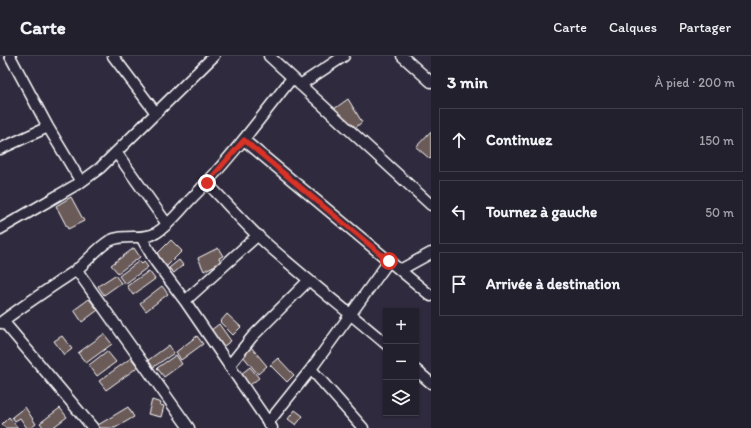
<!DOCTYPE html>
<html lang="fr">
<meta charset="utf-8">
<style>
:root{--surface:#23202e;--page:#2f2d3a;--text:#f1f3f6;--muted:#a3a3aa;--line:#403e4a}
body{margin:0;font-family:Itim,sans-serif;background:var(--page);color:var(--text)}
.controls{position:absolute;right:12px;bottom:12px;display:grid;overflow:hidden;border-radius:0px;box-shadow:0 1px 3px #0004}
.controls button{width:36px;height:36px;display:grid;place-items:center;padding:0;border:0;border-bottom:1px solid var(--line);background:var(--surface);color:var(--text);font:20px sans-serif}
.stop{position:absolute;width:12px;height:12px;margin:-9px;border:3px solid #d93025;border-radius:50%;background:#fff}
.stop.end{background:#d93025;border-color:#fff;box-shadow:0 1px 4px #0008}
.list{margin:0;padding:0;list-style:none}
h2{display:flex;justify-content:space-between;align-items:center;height:52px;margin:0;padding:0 16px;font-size:17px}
h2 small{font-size:13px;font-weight:400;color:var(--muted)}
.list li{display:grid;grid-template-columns:26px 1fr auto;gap:12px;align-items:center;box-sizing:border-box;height:64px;margin:0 8px 8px;padding:0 8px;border:1px solid var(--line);border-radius:0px}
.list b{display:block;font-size:15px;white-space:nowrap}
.list em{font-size:13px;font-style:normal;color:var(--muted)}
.icon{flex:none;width:22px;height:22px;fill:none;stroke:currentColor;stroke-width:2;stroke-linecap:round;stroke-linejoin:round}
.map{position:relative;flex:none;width:431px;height:372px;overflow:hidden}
header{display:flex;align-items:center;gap:24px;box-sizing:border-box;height:56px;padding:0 20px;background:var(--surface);border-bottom:1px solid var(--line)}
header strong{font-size:19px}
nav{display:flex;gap:22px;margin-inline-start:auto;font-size:14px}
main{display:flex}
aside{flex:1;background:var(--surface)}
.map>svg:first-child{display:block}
.building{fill:#6a5a58;stroke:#fff}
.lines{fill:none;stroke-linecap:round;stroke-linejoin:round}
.minor-casing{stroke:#fff;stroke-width:13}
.minor{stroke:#2f2a3d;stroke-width:10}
.route{stroke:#d93025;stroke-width:5}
</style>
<header>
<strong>Carte</strong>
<nav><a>Carte</a><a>Calques</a><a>Partager</a></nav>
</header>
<main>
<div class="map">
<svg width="431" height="372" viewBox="0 0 431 372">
<rect width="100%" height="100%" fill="#2f2a3d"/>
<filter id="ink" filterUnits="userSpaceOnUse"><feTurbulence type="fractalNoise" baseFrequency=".025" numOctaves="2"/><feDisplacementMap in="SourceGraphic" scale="8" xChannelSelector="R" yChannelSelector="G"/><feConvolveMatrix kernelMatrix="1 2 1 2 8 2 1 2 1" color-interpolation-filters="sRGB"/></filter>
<g filter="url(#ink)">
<!-- building -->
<path class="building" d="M348,43L362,66L355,72L334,53Z
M431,75V102L430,103L416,91Z
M71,141L84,165L68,173L56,150Z
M171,184L182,195L165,212L154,201Z
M134,192L140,201L118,217L111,209Z
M218,192L223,200L219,202L221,206L204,215L198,202Z
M179,204L183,209L174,217L169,212Z
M139,205L142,208L144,206L148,211L125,228L119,220Z
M149,215L155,223L133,239L127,230Z
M115,219L121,227L104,239L98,230Z
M162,230L168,238L146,255L140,247Z
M89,243L98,254L82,266L74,254Z
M227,258L241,271L233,279L220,266Z
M219,268L231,285L221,292L210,275Z
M104,278L112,288L86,307L78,297Z
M62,280L72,293L64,299L54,285Z
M197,280L203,288L181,304L176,296Z
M169,289L174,297L152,312L147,305Z
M251,291L267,310L258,318L242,299Z
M107,295L116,306L97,320L89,309Z
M176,299L182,308L164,321L157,312Z
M131,302L138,311L106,334L99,325Z
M278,302L294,319L287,326L270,309Z
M250,311L259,322L250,329L241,318Z
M152,344L161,347L160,349L164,350L161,361L148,358Z
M25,351L36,368L31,372H27L20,362L15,365L12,361Z
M128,351L134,361L115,372H100L98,369Z
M60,352L67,361L52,372H44L40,367Z
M295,354L303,360L296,369L288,363Z
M9,361L18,372H5L2,368Z"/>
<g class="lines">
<!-- minor casing -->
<g class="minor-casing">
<path id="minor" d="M10,0L48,71L81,126
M113,0L156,57
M269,0L431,149
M402,0L431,26
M300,29L344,0
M244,84L431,240
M0,93L48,71
M116,96L167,168
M207,127C224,144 240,163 258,180C299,218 344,252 386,288
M0,173L38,151L81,126L100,112L214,0
M141,181L155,205L185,245L272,372
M76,213L189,372
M400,214L431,197
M185,245L258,179
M3,265L93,372
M0,267C24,249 50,232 75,215C87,206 96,193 109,185C124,177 142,185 156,177C169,169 179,156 189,145C227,107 259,64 292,22
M229,310L252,281L309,224
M311,313L363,372
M416,314L431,327
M268,367L311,313L389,205"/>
</g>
<!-- minor -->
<use href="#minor" class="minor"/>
</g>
</g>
<g class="lines" filter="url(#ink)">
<!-- route -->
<path class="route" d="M207,127L244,84L389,205"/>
</g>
</svg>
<div class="controls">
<button>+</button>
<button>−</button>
<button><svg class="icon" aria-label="layers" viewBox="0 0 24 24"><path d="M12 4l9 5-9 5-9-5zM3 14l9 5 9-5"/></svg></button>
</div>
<div class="stop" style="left:389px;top:205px"></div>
<div class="stop end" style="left:207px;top:127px"></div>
</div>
<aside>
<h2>3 min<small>À pied · 200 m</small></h2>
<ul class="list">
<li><svg class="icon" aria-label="ahead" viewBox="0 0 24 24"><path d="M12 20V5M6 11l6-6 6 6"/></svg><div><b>Continuez</b></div><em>150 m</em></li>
<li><svg class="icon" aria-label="left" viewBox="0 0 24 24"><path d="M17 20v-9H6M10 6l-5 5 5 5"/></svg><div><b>Tournez à gauche</b></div><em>50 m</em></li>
<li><svg class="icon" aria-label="arrive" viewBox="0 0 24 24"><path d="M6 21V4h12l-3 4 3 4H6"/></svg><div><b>Arrivée à destination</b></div></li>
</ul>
</aside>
</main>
